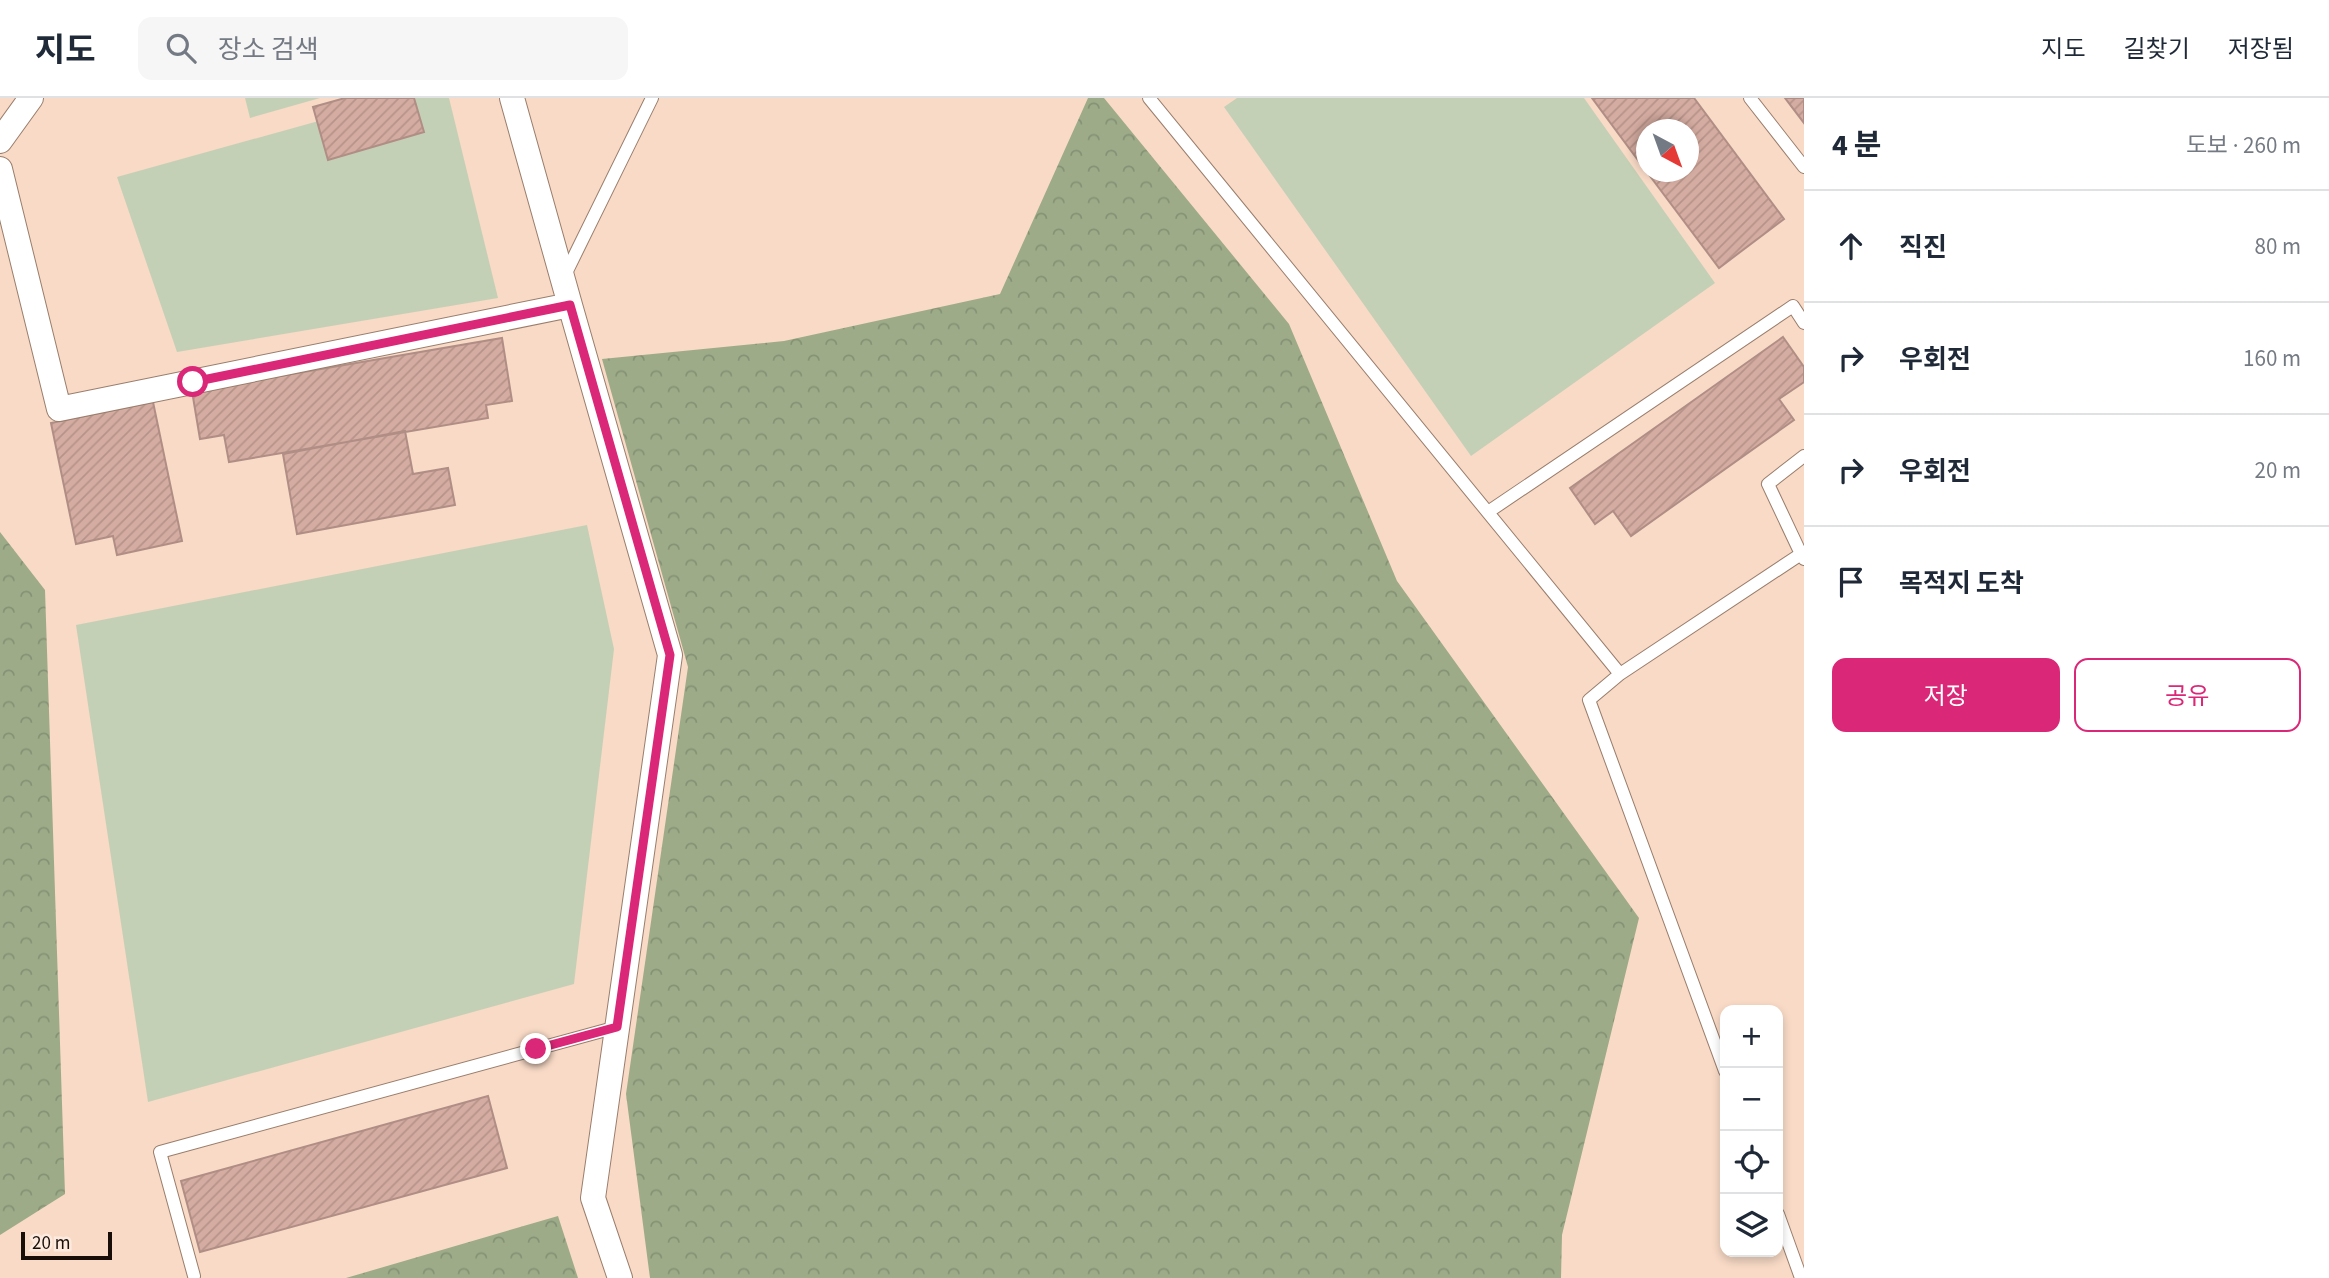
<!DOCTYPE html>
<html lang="ko">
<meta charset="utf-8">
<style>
:root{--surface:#fff;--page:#f6f6f7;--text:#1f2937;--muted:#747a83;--line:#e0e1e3;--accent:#db2777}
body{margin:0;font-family:"Source Sans 3","Noto Sans KR",sans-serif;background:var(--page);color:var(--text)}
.controls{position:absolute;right:21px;bottom:21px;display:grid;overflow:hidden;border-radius:14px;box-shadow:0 4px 10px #0003}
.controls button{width:63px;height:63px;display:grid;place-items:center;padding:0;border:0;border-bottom:2px solid var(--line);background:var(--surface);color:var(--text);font:35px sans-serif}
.compass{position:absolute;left:1636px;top:21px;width:63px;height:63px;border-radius:50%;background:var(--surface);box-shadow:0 4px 10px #0003;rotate:139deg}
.scale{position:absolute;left:21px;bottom:18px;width:91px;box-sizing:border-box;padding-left:7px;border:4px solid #180e07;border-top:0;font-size:19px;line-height:24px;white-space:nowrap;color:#180e07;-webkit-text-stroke:5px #fdeade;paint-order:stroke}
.stop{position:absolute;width:21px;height:21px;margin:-16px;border:5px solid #db2777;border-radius:50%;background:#fff}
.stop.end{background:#db2777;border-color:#fff;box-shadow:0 2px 7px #0008}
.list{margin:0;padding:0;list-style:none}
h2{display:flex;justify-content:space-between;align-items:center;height:91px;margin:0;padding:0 28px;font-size:30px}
h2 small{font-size:23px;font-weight:400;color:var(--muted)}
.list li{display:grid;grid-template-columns:46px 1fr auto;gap:21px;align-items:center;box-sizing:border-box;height:112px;padding:0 28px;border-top:2px solid var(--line)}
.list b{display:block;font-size:26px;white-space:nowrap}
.list em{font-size:23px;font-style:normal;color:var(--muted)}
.actions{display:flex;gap:14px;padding:21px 28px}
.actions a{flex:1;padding:16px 0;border:2px solid var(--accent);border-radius:14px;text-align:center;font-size:24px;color:var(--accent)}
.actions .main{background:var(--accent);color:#fff}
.icon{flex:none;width:38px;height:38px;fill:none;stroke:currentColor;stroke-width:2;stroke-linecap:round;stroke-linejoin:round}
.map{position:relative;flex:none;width:1804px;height:1180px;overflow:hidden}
header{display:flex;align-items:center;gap:42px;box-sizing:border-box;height:98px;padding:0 35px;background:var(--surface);border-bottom:2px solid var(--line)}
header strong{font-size:33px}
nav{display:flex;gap:38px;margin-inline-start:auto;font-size:24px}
.search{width:490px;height:63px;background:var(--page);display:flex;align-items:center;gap:18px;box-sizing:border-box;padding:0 24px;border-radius:14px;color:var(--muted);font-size:26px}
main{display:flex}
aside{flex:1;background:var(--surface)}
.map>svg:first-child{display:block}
.forest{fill:url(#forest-crowns)}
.pitch{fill:#c4d0b5}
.building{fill:url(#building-hatch);stroke:#b08e85;stroke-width:2}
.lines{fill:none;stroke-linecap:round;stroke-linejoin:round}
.lane-casing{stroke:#997d6b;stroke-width:14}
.street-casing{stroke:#997d6b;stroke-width:26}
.lane{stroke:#fff;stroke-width:12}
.street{stroke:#fff;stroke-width:24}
.route{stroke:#db2777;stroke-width:9}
</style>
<header>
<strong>지도</strong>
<div class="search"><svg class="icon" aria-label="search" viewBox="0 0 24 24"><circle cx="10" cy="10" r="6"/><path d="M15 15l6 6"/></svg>장소 검색</div>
<nav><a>지도</a><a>길찾기</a><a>저장됨</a></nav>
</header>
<main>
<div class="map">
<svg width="1804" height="1180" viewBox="0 0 1804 1180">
<defs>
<pattern id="forest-crowns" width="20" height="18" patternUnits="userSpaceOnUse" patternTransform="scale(1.75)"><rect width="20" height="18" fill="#9dab89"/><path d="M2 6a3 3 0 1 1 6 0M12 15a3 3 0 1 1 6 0" fill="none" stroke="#869275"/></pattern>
<pattern id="building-hatch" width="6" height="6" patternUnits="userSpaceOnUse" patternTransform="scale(1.75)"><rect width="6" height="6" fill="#d5aca1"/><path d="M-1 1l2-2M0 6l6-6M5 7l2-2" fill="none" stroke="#b69389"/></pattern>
</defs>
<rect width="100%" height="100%" fill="#f8dac6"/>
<!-- forest -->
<path class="forest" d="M1088,0H1104L1289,226L1397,483L1639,820L1562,1137L1561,1180H650L626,996L688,569L602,261L784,243L1000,196Z
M0,434L45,492L65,1096L0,1137Z
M558,1118L578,1180H346Z"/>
<!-- pitch -->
<path class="pitch" d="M245,0H320L250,20Z
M401,0H449L498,200L177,254L117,79Z
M1237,0H1584L1715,185L1471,358L1224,9Z
M587,427L614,551L574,886L148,1004L76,527Z"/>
<!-- building -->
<path class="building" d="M345,0H414L424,34L328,62L313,9Z
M1592,0H1694L1784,121L1719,170L1647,74H1688V32H1646V73Z
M1785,0H1804V25Z
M1783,239L1804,269V284L1779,301L1794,322L1631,438L1613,413L1595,426L1570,390Z
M502,240L512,303L486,307L488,320L229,364L224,337L200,341L192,293Z
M153,304L182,443L117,457L113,438L76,446L51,325Z
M405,333L413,376L448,370L455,407L297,436L283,356Z
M488,998L507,1070L200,1154L181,1083Z"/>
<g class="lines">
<!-- lane casing -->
<g class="lane-casing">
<path id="lane" d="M1149,0L1620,576L1801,456L1804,461
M1750,0L1804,69
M565,177L652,0
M1488,414L1793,208L1804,225
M1801,456L1768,386L1804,358
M1620,576L1589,602L1725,973
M1778,1116L1801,1180
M194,1178L160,1054L617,929"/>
</g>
<!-- street casing -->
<g class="street-casing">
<path id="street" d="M0,43L31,0
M0,71L59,311L570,207L512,0
M570,207L670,557L593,1100L620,1180"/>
</g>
<!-- lane -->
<use href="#lane" class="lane"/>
<!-- street -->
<use href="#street" class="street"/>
</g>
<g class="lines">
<!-- route -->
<path class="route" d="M193,284L570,207L670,557L617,929L536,951"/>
</g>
</svg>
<div class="controls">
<button>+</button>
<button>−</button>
<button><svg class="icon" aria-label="locate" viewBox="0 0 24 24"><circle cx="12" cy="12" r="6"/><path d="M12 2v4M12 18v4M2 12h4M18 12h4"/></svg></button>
<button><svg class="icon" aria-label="layers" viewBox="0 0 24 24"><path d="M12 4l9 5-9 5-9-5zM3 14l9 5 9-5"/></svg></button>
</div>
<svg class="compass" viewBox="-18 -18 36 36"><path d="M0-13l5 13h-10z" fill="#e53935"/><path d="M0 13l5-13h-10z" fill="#747a83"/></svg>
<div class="scale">20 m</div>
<div class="stop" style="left:193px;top:284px"></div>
<div class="stop end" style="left:536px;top:951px"></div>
</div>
<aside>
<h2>4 분<small>도보 · 260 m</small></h2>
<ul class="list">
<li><svg class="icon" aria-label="ahead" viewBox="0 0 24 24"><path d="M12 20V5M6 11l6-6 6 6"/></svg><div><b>직진</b></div><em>80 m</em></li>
<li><svg class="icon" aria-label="right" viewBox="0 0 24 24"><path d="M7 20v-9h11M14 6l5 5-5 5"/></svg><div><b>우회전</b></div><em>160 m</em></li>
<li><svg class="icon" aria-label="right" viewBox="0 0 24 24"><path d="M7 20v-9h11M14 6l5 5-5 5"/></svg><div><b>우회전</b></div><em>20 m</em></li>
<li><svg class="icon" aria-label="arrive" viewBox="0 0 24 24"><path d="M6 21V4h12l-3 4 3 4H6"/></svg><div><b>목적지 도착</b></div></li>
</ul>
<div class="actions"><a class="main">저장</a><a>공유</a></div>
</aside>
</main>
